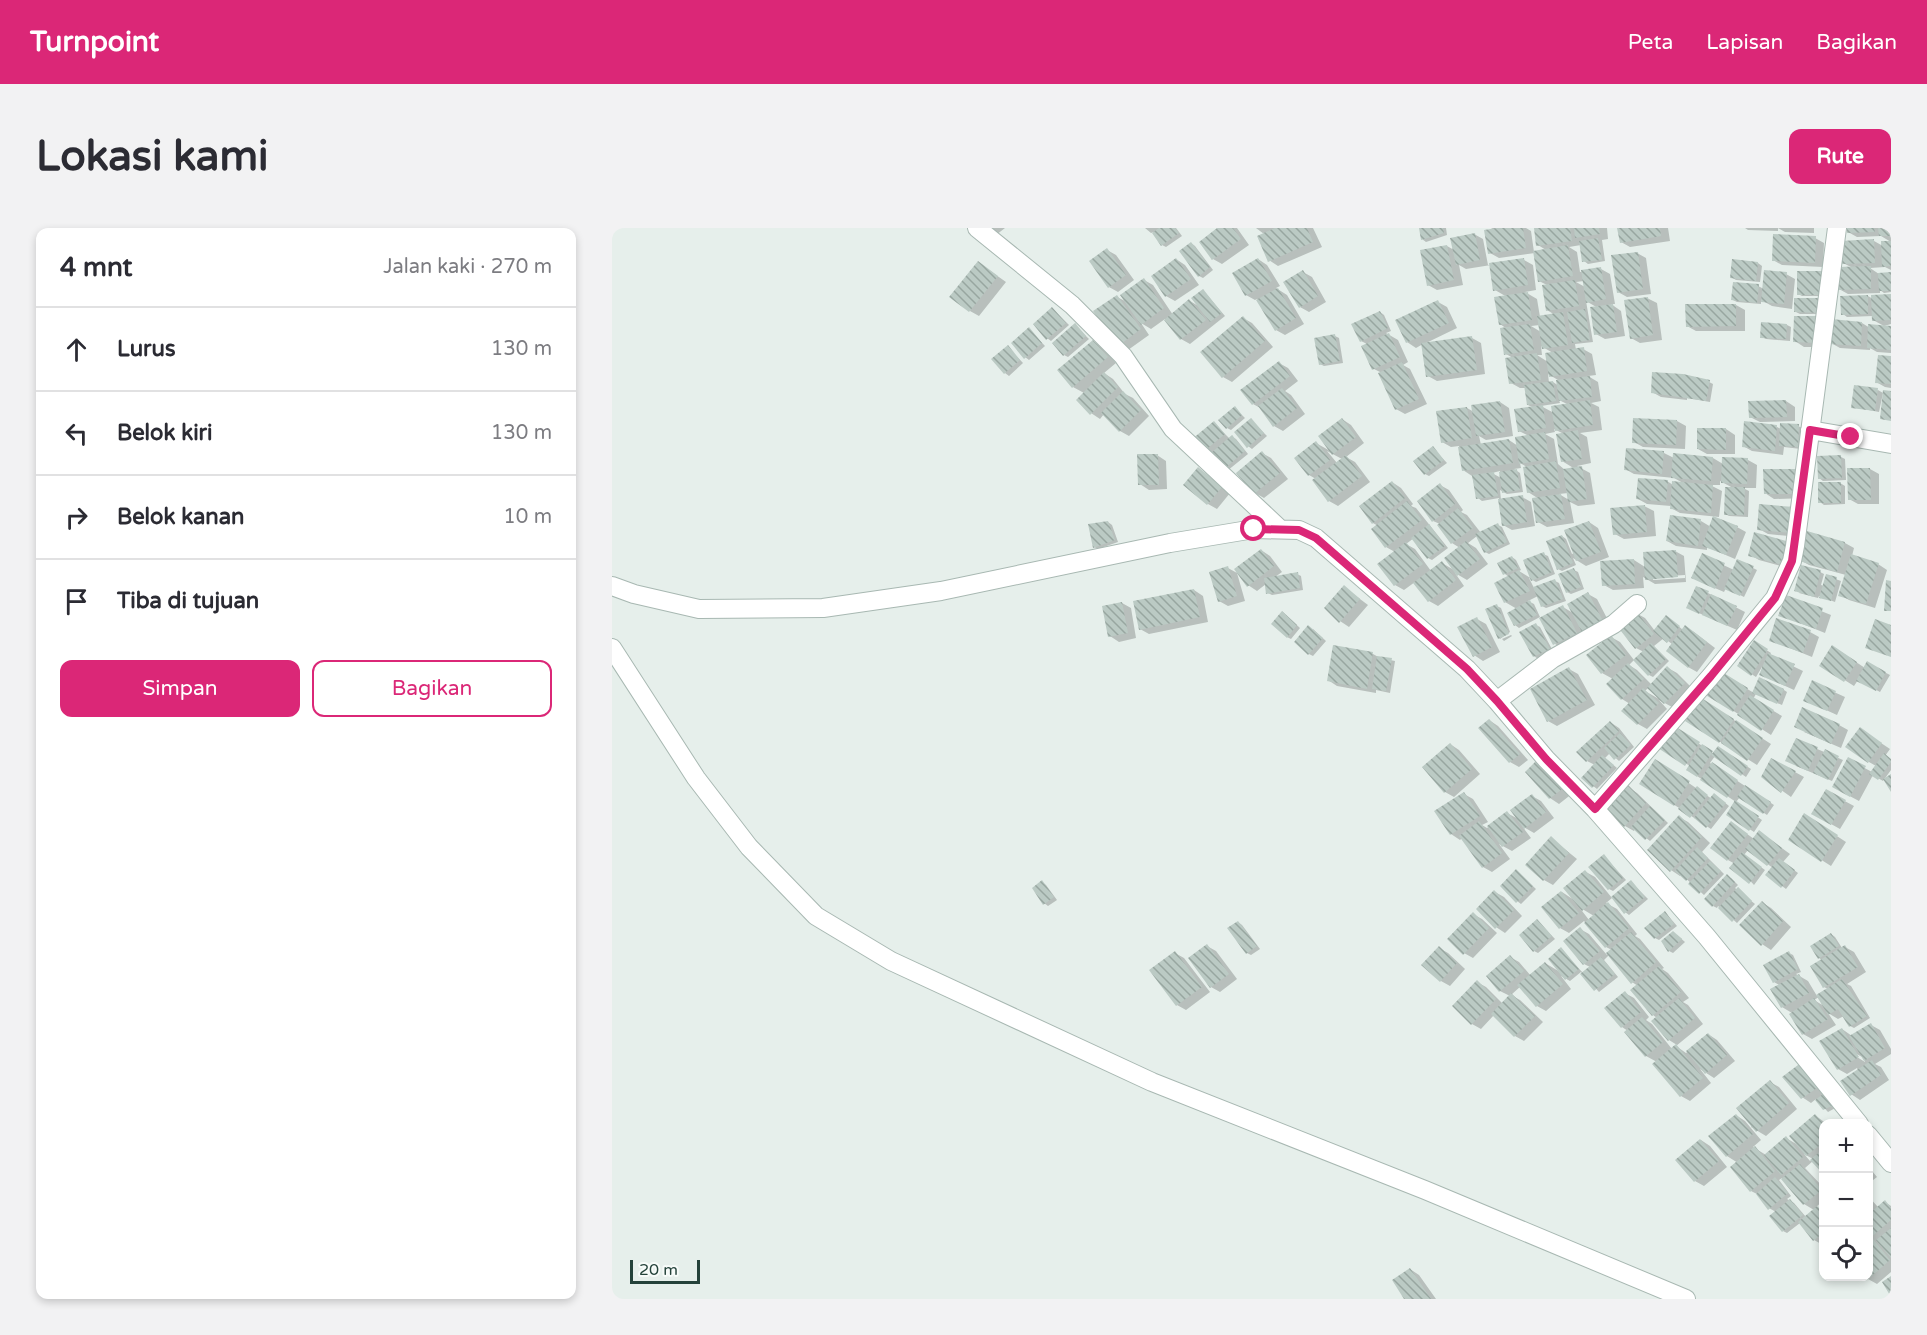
<!DOCTYPE html>
<html lang="id">
<meta charset="utf-8">
<style>
:root{--surface:#fff;--page:#f2f2f3;--text:#2b2b33;--muted:#7c7c81;--line:#e1e1e2;--accent:#db2777}
body{margin:0;font-family:"Varela Round",sans-serif;background:var(--page);color:var(--text)}
.controls{position:absolute;right:18px;bottom:18px;display:grid;overflow:hidden;border-radius:12px;box-shadow:0 3px 9px #0003}
.controls button{width:54px;height:54px;display:grid;place-items:center;padding:0;border:0;border-bottom:2px solid var(--line);background:var(--surface);color:var(--text);font:30px sans-serif}
.scale{position:absolute;left:18px;bottom:15px;width:70px;box-sizing:border-box;padding-left:6px;border:3px solid #24423a;border-top:0;font-size:16px;line-height:21px;white-space:nowrap;color:#24423a;-webkit-text-stroke:4px #f7fbf9;paint-order:stroke}
.stop{position:absolute;width:18px;height:18px;margin:-14px;border:4px solid #db2777;border-radius:50%;background:#fff}
.stop.end{background:#db2777;border-color:#fff;box-shadow:0 2px 6px #0008}
.list{margin:0;padding:0;list-style:none}
h2{display:flex;justify-content:space-between;align-items:center;height:78px;margin:0;padding:0 24px;font-size:26px}
h2 small{font-size:20px;font-weight:400;color:var(--muted)}
.list li{display:grid;grid-template-columns:39px 1fr auto;gap:18px;align-items:center;box-sizing:border-box;height:84px;padding:0 24px;border-top:2px solid var(--line)}
.list b{display:block;font-size:22px;white-space:nowrap}
.list em{font-size:20px;font-style:normal;color:var(--muted)}
.actions{display:flex;gap:12px;padding:18px 24px}
.actions a{flex:1;padding:14px 0;border:2px solid var(--accent);border-radius:12px;text-align:center;font-size:21px;color:var(--accent)}
.actions .main{background:var(--accent);color:#fff}
.icon{flex:none;width:33px;height:33px;fill:none;stroke:currentColor;stroke-width:2;stroke-linecap:round;stroke-linejoin:round}
.map{position:relative;flex:none;width:1279px;height:1071px;overflow:hidden;border-radius:12px}
header{display:flex;align-items:center;gap:36px;box-sizing:border-box;height:84px;padding:0 30px;background:var(--accent);color:#fff}
header strong{font-size:28px}
nav{display:flex;gap:33px;margin-inline-start:auto;font-size:21px}
.intro{display:flex;align-items:center;justify-content:space-between;box-sizing:border-box;height:144px;padding:0 36px}
h1{margin:0;font-size:42px}
.button{padding:15px 27px;border-radius:12px;background:var(--accent);color:#fff;font-size:21px;font-weight:700}
main{display:flex;gap:36px;padding:0 36px}
aside{flex:1;background:var(--surface);border-radius:12px;box-shadow:0 3px 9px #0003}
.map>svg:first-child{display:block}
.shadow{fill:#0003;fill-rule:evenodd}
.building{fill:url(#building-back-hatch)}
.lines{fill:none;stroke-linecap:round;stroke-linejoin:round}
.minor-casing{stroke:#a8b8b2;stroke-width:20}
.tertiary-casing{stroke:#a8b8b2;stroke-width:20}
.minor{stroke:#fff;stroke-width:18}
.tertiary{stroke:#fff;stroke-width:18}
.route{stroke:#db2777;stroke-width:8}
</style>
<header>
<strong>Turnpoint</strong>
<nav><a>Peta</a><a>Lapisan</a><a>Bagikan</a></nav>
</header>
<div class="intro"><h1>Lokasi kami</h1><a class="button">Rute</a></div>
<main>
<aside>
<h2>4 mnt<small>Jalan kaki · 270 m</small></h2>
<ul class="list">
<li><svg class="icon" aria-label="ahead" viewBox="0 0 24 24"><path d="M12 20V5M6 11l6-6 6 6"/></svg><div><b>Lurus</b></div><em>130 m</em></li>
<li><svg class="icon" aria-label="left" viewBox="0 0 24 24"><path d="M17 20v-9H6M10 6l-5 5 5 5"/></svg><div><b>Belok kiri</b></div><em>130 m</em></li>
<li><svg class="icon" aria-label="right" viewBox="0 0 24 24"><path d="M7 20v-9h11M14 6l5 5-5 5"/></svg><div><b>Belok kanan</b></div><em>10 m</em></li>
<li><svg class="icon" aria-label="arrive" viewBox="0 0 24 24"><path d="M6 21V4h12l-3 4 3 4H6"/></svg><div><b>Tiba di tujuan</b></div></li>
</ul>
<div class="actions"><a class="main">Simpan</a><a>Bagikan</a></div>
</aside>
<div class="map">
<svg width="1279" height="1071" viewBox="0 0 1279 1071">
<defs>
<pattern id="building-back-hatch" width="6" height="6" patternUnits="userSpaceOnUse" patternTransform="scale(1.5)"><rect width="6" height="6" fill="#bbcac4"/><path d="M-1 5l2 2M0 0l6 6M5-1l2 2" fill="none" stroke="#98a6a0"/></pattern>
</defs>
<rect width="100%" height="100%" fill="#e6efeb"/>
<!-- shadow -->
<path class="shadow" d="M374,0H393L384,7Z
M533,0H564L570,8L554,19L550,17L542,4L539,5Z
M607,0H625L637,17L610,36L601,31L589,14Z
M644,0H701L710,19L666,38L657,32L652,6Z
M808,0H834L835,7L814,14L810,11Z
M879,0H914L919,3L922,24L934,22L926,17L923,0H995L996,11L990,12L993,33L976,36L972,33L969,17L957,19L965,24L968,44L989,41L998,46L1003,76H999L1009,83L1013,108L993,111L984,106L986,80L974,73L981,114L963,116L964,122L971,121L980,126L984,147L976,148L986,154L989,173L979,175L987,179L990,202L968,205L975,209L979,235L965,238L978,245L983,276L966,278L958,274L962,295L935,299L926,294L927,271L916,264L915,239L908,235L909,240L902,241L908,245L911,264L895,266L888,262L889,272L910,269L919,274L923,298L900,302L891,297L887,270L870,273L866,270L860,248L851,242L847,218L839,219L830,214L855,180L862,184L888,174L897,180L901,208L874,212L867,208L869,217L897,212L906,218L917,208L907,203L922,180L916,177L914,160H908L899,155L901,130L894,126L895,101L888,96L895,69L883,62L879,37L854,41L847,37L851,57L825,62L816,57L835,18L842,22L862,6L871,11L876,37L912,32L921,37L924,62L913,64L925,71L928,89L943,87L935,82V57L927,53L923,25L887,30L878,25L882,2ZM972,53L973,59L964,54ZM928,97L929,104L919,98ZM929,118L941,125L936,134L925,127H930ZM936,146L946,152L947,158L941,154L937,155ZM947,172L957,177L942,185L929,178L948,175ZM942,201L952,206L950,233L963,241L953,242L946,236L942,211L933,206L943,204ZM888,243L889,250L880,245ZM956,265L957,272L947,266Z
M1007,0H1056L1058,13L1018,19L1009,14Z
M1133,0H1166V3L1136,2Z
M1166,0H1202V5L1173,4Z
M1236,0H1279V14L1269,8L1245,9L1236,4Z
M1203,10L1212,15L1211,39L1170,37L1161,32Z
M1262,13L1271,18L1270,15H1279V42L1273,39L1258,40L1267,46L1279,45V64L1272,65L1268,62V65L1236,66L1227,61L1241,40L1231,35Z
M579,15L583,18L601,42L591,50L587,48Z
M495,22L504,27L522,52L506,64L497,59Z
M1025,25L1034,30L1039,66L1015,69L1006,64Z
M564,31L573,37L587,57L563,73L554,68L541,48Z
M646,31L655,37L668,58L664,60L675,67L692,96L673,107L664,102L645,71L643,72L634,67Z
M1121,33L1146,35L1150,38L1148,54L1124,52L1119,49Z
M367,35L394,54L367,88L358,83Z
M691,44L700,49L714,74L697,84L688,79Z
M1186,44L1213,68H1190L1186,66Z
M1174,46L1183,51L1180,81L1160,78L1149,72V76L1125,74L1121,72L1146,58L1152,61Z
M532,52L541,57L561,87L578,73L588,79L591,62L613,88L578,116L569,111L553,91L539,101L529,95L537,107L516,122L507,117L505,69L515,74Z
M1256,68L1261,71V68H1279V96L1272,98L1261,92V88L1235,89L1231,86Z
M1035,70L1045,75L1050,112L1028,115L1019,110Z
M826,74L835,79L845,100L812,116L860,110L869,115L873,146L825,153L816,148L811,116L804,120L795,114Z
M1214,74V86H1188L1184,84Z
M1124,77L1133,82V103H1084L1075,98Z
M441,81L457,97L439,113L435,110Z
M768,84L772,87L779,103L774,105L786,112L796,134L791,137L798,141L815,176L793,186L784,181L768,144L762,141L755,116L749,113Z
M1183,89L1213,119H1192L1183,113Z
M631,90L640,95L661,119L620,154L611,149Z
M1250,95L1258,100V98L1279,99V125L1265,124L1258,120V122L1228,120L1219,115Z
M463,97L477,111L456,129L452,127Z
M1175,97L1179,99L1178,113L1154,111L1150,109Z
M417,101L433,118L417,132L413,129Z
M723,108L727,110L731,135L712,138L708,136Z
M481,113L490,119L504,135L492,145L501,151L513,166L521,170L537,188L517,208L508,203L492,186L488,191L479,185L472,165L461,159Z
M396,119L411,135L397,148L393,145Z
M1267,128L1279,129V160L1273,159L1264,154Z
M667,135L676,140L686,153L673,163L679,167L693,186L671,203L662,198L650,181L641,176Z
M1097,154L1101,156L1098,174L1075,170V172L1049,169L1040,164Z
M1266,162L1271,165L1267,184L1241,179Z
M1174,173L1183,179V193L1148,194L1138,189Z
M623,180L633,190L619,202L615,200Z
M730,191L739,197L752,215L734,229L743,234L758,254L726,278L717,273L704,251L697,247L684,231L704,215L720,224ZM715,223L730,231L725,235Z
M639,192L655,208L640,221L636,218Z
M1065,193L1074,198L1073,221L1031,219L1022,214Z
M602,195L618,211L620,209L624,211L636,226L615,243L591,224Z
M1186,198L1190,200L1189,221L1172,219L1171,227L1140,223L1131,218L1165,199L1169,201Z
M1114,201L1123,207V226H1095L1086,221Z
M821,220L835,235L817,248L813,246Z
M1015,221L1052,225L1062,230H1101L1111,236L1136,232L1145,237L1144,260H1131L1137,263L1136,289L1117,288L1113,286L1121,260L1108,253V257H1098L1110,263L1107,289L1068,285L1059,280V278L1035,276L1026,271L1055,253L1061,257L1071,255L1062,250L1022,246L1013,241Z
M650,225L659,230L676,251L652,270L643,265Z
M545,227L554,233L555,261L537,262L528,256Z
M1207,229H1229L1233,231L1234,252L1211,253L1207,250Z
M587,241L618,265L605,281L596,276Z
M1258,241L1267,246V276H1246L1237,271Z
M1194,247V270L1162,271L1153,265Z
M780,254L789,260L801,276L799,278L804,280L836,320L820,332L816,330L802,310L794,316L803,321L819,343L830,335L842,342L848,320L840,315L828,296L821,293L828,257L837,262L851,282L849,284L855,287L869,305L886,297L890,299L898,316L877,326L873,324L865,308L856,315L864,320L876,336L855,352L843,345L852,358L826,378L817,373L803,354L792,362L783,357V324L774,319L766,298L761,295Z
M1228,255L1233,258V276L1212,277L1208,274Z
M1032,278L1042,283L1044,308L1012,311L1003,306Z
M1149,278L1188,309L1156,306L1147,301Z
M1089,293L1099,299H1125L1134,304L1123,331L1095,319V322L1064,318L1055,313Z
M496,294L500,297L506,314L486,321L482,319Z
M977,294L986,300L997,329L974,338L961,330L964,337L950,343L946,341L950,308L954,311L960,326L962,325Z
M1196,305L1233,315L1242,320L1240,328L1266,336L1275,342L1263,380L1237,372L1228,367L1234,347L1197,337L1188,332Z
M1186,320L1180,341L1147,332L1138,327Z
M649,322L658,328L670,344L663,349L685,346L689,348L691,362L660,367L656,365L654,356L645,363L636,357Z
M1063,323L1072,328L1074,354L1043,356L1031,349L1032,360L1001,362L992,357L1022,332L1033,339ZM1073,347V350L1041,352V349Z
M931,326L936,328L943,346L924,354L917,350L922,360L943,353L947,355L954,373L934,380L930,378L926,368L916,373L922,376L928,389L907,400L903,397L905,381L893,374L884,356L897,349L893,346L887,336L900,329L904,332L909,342L907,343L920,351Z
M1090,327L1122,342L1141,340L1145,342L1132,369L1114,360L1112,364L1089,354Z
M616,340L625,345L633,373L616,378L607,373Z
M962,342L966,344L972,361L959,366L955,364Z
M1208,344L1212,346L1209,357L1212,358L1215,348L1229,353L1223,374L1207,368L1206,370L1187,365Z
M732,359L756,377L737,399L728,393Z
M582,362L591,368L596,394L537,406L528,401Z
M1096,365L1133,384L1125,402L1080,382Z
M976,366L985,371L999,398L980,408L969,402L973,410L952,421L943,416L951,379L961,385Z
M1174,369L1219,387L1213,405L1168,387Z
M510,375L519,380L524,410L507,414L498,408Z
M885,378L889,380L898,404L888,411L875,382Z
M1024,385L1033,390L1043,403L1058,391L1071,402L1073,399L1082,404L1103,420L1085,444L1076,439L1060,416L1052,410L1042,418L1057,433L1041,449L1037,447L1032,424L1024,420Z
M674,387L688,400L679,411L675,409Z
M865,391L874,396L888,424L871,433L862,427Z
M924,397L928,399L941,423L926,431L922,428Z
M701,401L714,413L701,428L697,426Z
M1198,404L1207,409L1200,429L1158,412Z
M899,407L900,408L892,413L890,411Z
M999,409L1008,414L1022,432L1017,437L1025,442L1040,457L1056,440L1065,445L1081,461L1062,480L1047,472L1055,481L1035,501L1026,496L1018,476L1010,471L1001,451L990,445L976,427ZM1037,459L1047,471L1033,463Z
M1142,414L1159,425L1158,427L1191,443L1182,462L1158,451L1150,439L1144,449L1127,438Z
M723,419L761,426L768,430L783,433L778,465L764,462V465L725,458L716,452Z
M1229,424L1253,440L1255,435L1278,447L1268,464L1246,452L1242,458L1209,437Z
M957,441L966,446L983,477L945,498L936,493Z
M1117,450L1142,465L1172,462L1175,464L1170,477L1144,466L1141,471L1170,488L1159,507L1095,466Z
M1200,454L1233,469L1225,487L1192,472Z
M1097,476L1159,516L1145,537L1075,493Z
M877,492L886,498L916,532L907,539L898,534L869,500Z
M998,494L1007,500L1022,519L1007,533L998,525L993,530L1005,540L985,561L971,550L983,537L975,533Z
M1227,497L1236,502L1229,520L1192,504Z
M1248,501L1278,521L1273,528L1279,532V542L1271,553L1261,547L1247,573L1230,564L1236,531L1260,544L1264,538L1257,534Z
M1070,504L1102,526L1110,522L1139,541L1134,549L1103,528L1098,535L1162,577L1155,587L1128,569L1124,574L1150,592L1142,604L1116,587L1124,574L1076,542L1078,538L1048,520Z
M1184,512L1231,532L1220,553L1184,538Z
M838,516L847,522L868,546L842,569L833,564Z
M1052,538L1100,571L1106,569L1117,578L1099,601L1029,555Z
M915,544L961,565L947,576L938,570Z
M1183,544L1192,549L1179,569L1151,549Z
M1016,559L1025,565L1056,595L1038,613L1023,601L1022,603L1013,598Z
M1214,563L1242,578L1228,601L1201,586Z
M852,566L861,571L876,594L870,597L875,600L895,585L908,592L920,568L929,573L942,590L922,605L910,598L919,610L900,623L887,616L898,631L880,644L871,639L850,610L848,612L839,606L824,583Z
M1067,589L1076,594L1098,615L1090,624L1112,646L1092,667L1069,646L1068,648L1059,642Z
M1202,593L1234,614L1219,638L1178,612Z
M1120,595L1142,611L1148,604L1178,626L1171,634L1186,645L1174,661L1170,658L1161,640L1136,622L1132,627L1153,642L1142,657L1123,636L1116,632Z
M939,610L965,631L941,657L932,652L915,637Z
M992,628L1014,652L1001,663L997,661Z
M905,643L924,661L909,676L905,673Z
M974,644L983,649L1000,670L994,675L1005,681L1025,706L1023,708L1028,711L1052,740L1050,741L1056,745L1077,770L1071,774L1076,777L1091,796L1064,818L1074,825L1096,806L1105,812L1123,833L1102,850L1088,841L1099,855L1078,873L1069,868L1045,834L1034,828L1016,803L1010,799L994,780L1013,765L1022,770L1037,789L1034,792L1040,796L1060,821L1065,817L1057,812L1045,790L1041,787L1026,758L1020,754L997,727L992,732L1006,749L987,764L969,744L958,753L949,748L959,761L934,783L925,778L909,758L899,767L908,772L931,794L912,813L903,808L882,787L869,801L860,796L842,778L865,754L874,759L891,776L898,768L888,763L898,729L907,734L919,748L933,735L948,744L949,721L971,745L978,739L972,736L968,701L977,706L995,727L1000,722L994,719L972,693L957,705L948,700L950,664L962,672ZM967,679L982,688L977,692Z
M1119,650L1126,657L1123,660L1143,676L1125,695L1106,678L1105,680L1101,678Z
M430,654L434,657L445,672L436,678L432,675Z
M1019,654L1036,671L1017,687L1013,684Z
M883,664L892,669L910,688L893,705L884,699Z
M1151,675L1159,680L1179,699L1159,722L1150,716Z
M1053,684L1065,698L1047,712L1043,710Z
M861,686L870,691L885,705L861,730L852,725Z
M926,693L943,711L926,725L922,723Z
M626,694L630,697L648,721L639,727L635,725L617,701Z
M1219,706L1223,709L1230,720L1233,719L1242,724L1254,744L1235,756L1239,758L1258,790L1242,800L1238,798L1232,788L1226,791L1216,785L1224,797L1200,811L1191,806L1180,785L1170,779L1169,758L1162,754L1177,725L1181,727L1189,744L1184,746L1196,753L1205,768L1216,761L1212,759L1210,732L1207,730ZM1207,769L1212,778L1202,772Z
M1065,707L1073,714L1061,725L1057,723L1051,713Z
M595,718L604,723L625,751L608,764L599,759Z
M827,720L836,725L853,741L838,758L829,753Z
M563,725L572,730L598,764L574,782L565,777Z
M1259,797L1268,802L1279,821V826L1263,836L1269,839L1277,852L1248,872L1239,866L1246,843L1245,840L1235,846L1226,841L1230,801L1240,808ZM1241,824L1252,830L1253,834L1240,826Z
M1190,836L1227,878L1216,884L1204,871L1199,875L1190,869Z
M1158,854L1167,859L1185,881L1154,908L1139,899Z
M1124,887L1133,893L1149,912L1141,919L1154,927L1174,910L1186,917L1204,888L1215,896H1212V945L1201,933L1193,940L1212,960V972L1204,979L1212,983L1211,1017L1202,1012L1188,995L1175,1005L1171,1003L1164,984L1157,980L1147,967L1139,963L1126,935L1115,928ZM1192,926L1201,931L1198,933ZM1170,950L1192,976L1202,982L1194,989L1182,975L1175,971L1179,968L1167,952Z
M1089,912L1098,918L1115,939L1092,958L1083,953Z
M1256,938L1265,949L1256,956Z
M1256,968L1266,979L1273,974L1279,978V1044L1265,1056L1256,1051Z
M798,1041L807,1047L824,1071H794Z"/>
<!-- building -->
<path class="building" d="M547,0H563L567,5L549,18L540,5Z
M605,0H621L629,11L600,32L587,14Z
M663,0H695L701,14L656,34L645,8Z
M807,0H831L832,5L809,12Z
M885,0H911L914,20L876,26L872,2Z
M922,0H958L960,13L924,18Z
M962,0H987L988,6L963,10Z
M1005,0H1048L1049,8L1008,15Z
M1235,0H1262L1263,4L1235,5Z
M1266,0H1279V8H1267Z
M863,5L868,32L844,37L838,10Z
M1161,6L1204,8L1203,35L1160,33Z
M986,10L990,32L970,34L967,13Z
M1262,11L1263,35L1229,36V13Z
M1269,13H1279V38L1270,39Z
M579,14L598,39L586,49L567,23Z
M835,17L842,52L815,58L808,22Z
M956,17L961,48L926,54L921,23Z
M495,20L514,47L496,60L477,33Z
M1026,24L1031,61L1005,65L999,27Z
M564,30L579,51L553,69L539,48Z
M646,30L660,53L633,68L620,45Z
M912,30L916,57L881,63L877,35Z
M1120,31L1146,34L1144,53L1118,50Z
M366,33L386,48L357,84L337,69Z
M1259,38V61L1226,62L1225,39Z
M989,39L994,71L974,75L969,42Z
M691,42L706,68L687,80L671,54Z
M1152,42L1175,44L1172,76L1149,74Z
M1185,43H1210V67H1185Z
M1279,44V63H1267L1266,45Z
M532,50L552,80L529,97L508,67Z
M963,52L967,78L934,83L930,57Z
M1121,54L1147,56L1145,75L1119,72Z
M666,60L684,90L663,103L644,72Z
M591,61L610,85L598,94L579,70Z
M916,64L920,92L887,97L882,69Z
M1279,66V92L1260,93L1259,67Z
M505,67L529,101L506,118L481,83Z
M1256,67V86L1229,87L1228,68Z
M1036,69L1041,107L1018,111L1012,72Z
M1182,70H1210V85L1182,84Z
M577,71L594,92L568,112L552,92Z
M826,72L837,95L794,115L783,92Z
M1001,76L1005,104L982,107L978,79Z
M1073,76H1124V98L1074,99Z
M440,79L454,95L434,112L421,96Z
M973,81L978,112L960,115L955,84Z
M768,83L776,100L748,114L739,96Z
M951,84L956,117L930,121L925,88Z
M631,88L653,113L610,150L588,124Z
M1182,88H1205V115L1181,114Z
M1219,91L1250,94L1249,118L1217,116Z
M1149,94L1175,96L1174,111L1148,110Z
M463,95L474,108L451,128L440,115Z
M918,96L922,122L892,127L888,100Z
M1256,96L1279,98V122L1255,120Z
M417,99L430,115L412,131L399,115Z
M777,105L788,129L760,142L749,118Z
M723,106L728,133L707,137L702,110Z
M860,108L865,142L814,149L809,115Z
M481,112L496,129L460,160L445,142Z
M396,117L408,132L392,146L379,131Z
M972,119L975,143L937,149L933,125Z
M925,125L929,152L897,156L893,130Z
M1266,127L1279,128V156L1263,155Z
M667,133L678,148L640,177L628,162Z
M790,134L807,171L783,182L766,145Z
M492,144L506,159L478,187L464,172Z
M1040,144L1071,146L1098,152L1094,173L1039,165Z
M978,148L980,169L947,173L944,152Z
M941,153L944,173L915,177L912,157Z
M1242,157L1266,160L1263,183L1239,180Z
M670,160L685,180L661,199L646,178Z
M1271,162L1279,163V193L1268,191Z
M511,163L529,182L507,204L489,185Z
M978,172L981,197L943,203L939,178Z
M1174,172L1175,189L1137,190L1136,173Z
M888,173L893,204L864,208L859,177Z
M931,177L934,200L906,204L902,181Z
M623,178L630,187L614,201L606,192Z
M855,179L860,210L829,215L824,183Z
M639,190L652,205L635,220L622,204Z
M730,190L744,209L720,227L706,208Z
M1021,190L1065,192L1064,217L1020,215Z
M602,193L613,206L590,225L579,212Z
M1132,193L1165,197L1163,223L1130,219Z
M1168,195L1187,196L1186,219L1167,218Z
M1085,200H1114V222L1085,221Z
M966,202L970,231L949,234L944,206Z
M933,204L937,231L907,236L903,209Z
M620,207L633,223L611,242L598,226Z
M897,211L901,235L850,243L846,219Z
M704,213L718,232L696,248L682,230Z
M821,218L832,232L812,247L801,233Z
M1014,220L1052,223L1050,246L1012,242Z
M650,223L668,245L642,266L624,245Z
M1061,225L1101,229L1099,253L1059,250Z
M525,226H546L547,257H526Z
M734,227L750,248L716,274L700,252Z
M1229,227L1230,250L1206,251L1205,228Z
M1110,229L1136,230L1135,256L1109,255Z
M944,233L948,260L915,265L911,239Z
M970,238L975,271L956,274L951,241Z
M586,239L610,259L595,277L571,257Z
M1235,240H1258L1259,272H1236Z
M905,241L908,262L890,265L887,244Z
M1151,241H1185L1186,266H1152Z
M882,244L886,268L864,271L860,247Z
M1026,250L1056,252L1054,274L1024,271Z
M780,253L793,270L760,296L747,278Z
M1060,253L1101,257L1099,285L1058,281Z
M1206,254H1229V275H1206Z
M828,255L843,276L820,294L805,273Z
M1113,259H1133L1132,287H1112Z
M949,266L953,291L924,295L920,270Z
M911,267L915,294L890,298L886,271Z
M795,273L810,292L773,320L759,301Z
M1147,276L1182,279L1180,305L1145,302Z
M1033,277L1035,304L1001,307L998,280Z
M846,280L861,300L839,316L825,297Z
M1058,287L1089,291L1086,318L1054,313Z
M1101,288L1126,298L1114,327L1090,318Z
M496,293L503,312L481,320L476,296Z
M977,293L989,324L964,333L952,302Z
M886,295L895,314L872,325L863,306Z
M817,296L833,318L815,331L799,310Z
M1195,303L1233,314L1225,344L1187,333Z
M1142,304L1178,314L1171,337L1136,328Z
M950,307L961,335L945,342L934,313Z
M854,313L868,331L845,348L832,330Z
M794,314L811,336L782,358L765,336Z
M649,321L662,338L635,359L622,341Z
M1064,322L1066,349L1033,352L1031,324Z
M932,324L940,344L919,353L911,332Z
M1090,325L1113,335L1103,361L1079,350Z
M1239,326L1267,335L1254,376L1226,368Z
M900,328L906,340L891,347L885,335Z
M1022,331L1023,356L990,358L988,333Z
M1125,331L1142,338L1128,368L1112,361Z
M830,333L844,352L816,374L801,355Z
M1189,337L1209,342L1202,369L1182,363Z
M616,338L625,368L606,374L597,344Z
M962,340L969,359L954,365L946,346Z
M907,342L918,363L892,375L882,355Z
M686,344L688,360L654,366L652,350Z
M1214,346L1225,349L1219,373L1207,370Z
M943,351L951,371L929,379L921,359Z
M1274,352L1279,353V383H1272Z
M732,357L748,371L727,395L712,380Z
M1084,358L1097,363L1087,386L1074,380Z
M582,361L588,389L527,402L521,373Z
M976,364L991,393L970,404L955,376Z
M1099,366L1125,378L1115,398L1090,387Z
M1174,367L1211,380L1204,401L1166,388Z
M918,372L925,387L902,398L895,385Z
M510,374L516,405L496,409L490,378Z
M885,376L897,406L886,411L873,381Z
M951,377L965,405L941,417L927,390Z
M670,383L685,397L675,410L659,396Z
M1024,383L1042,406L1023,421L1005,398Z
M1054,387L1068,398L1055,415L1041,403Z
M865,389L880,419L861,429L845,399Z
M1164,390L1199,402L1191,425L1157,413Z
M1263,391L1279,397V429L1253,420Z
M924,395L938,421L921,429L907,404Z
M696,397L711,410L696,427L682,414Z
M1073,397L1095,414L1076,440L1054,423Z
M999,407L1014,427L989,446L974,427Z
M1142,412L1156,421L1139,448L1125,438Z
M1039,415L1054,431L1036,448L1021,432Z
M721,417L761,424L755,461L715,453Z
M1220,417L1245,434L1232,454L1207,438Z
M1156,425L1183,436L1173,458L1147,447Z
M765,428L780,430L774,463L760,461Z
M1255,433L1274,444L1264,463L1244,453Z
M1016,435L1032,451L1009,472L994,456Z
M1055,438L1073,455L1052,476L1035,460Z
M957,439L975,472L935,494L918,461Z
M1107,442L1136,460L1121,484L1092,466Z
M1147,449L1172,461L1165,476L1140,465Z
M1200,452L1224,463L1215,483L1191,473Z
M1031,460L1047,475L1025,497L1009,483Z
M1138,467L1162,482L1149,503L1125,487Z
M1088,469L1122,491L1107,515L1073,493Z
M1190,479L1228,496L1219,516L1182,499Z
M877,491L908,526L897,535L866,500Z
M1124,492L1151,510L1135,533L1109,515Z
M998,493L1007,503L974,534L964,524Z
M1061,497L1088,514L1073,538L1046,520Z
M1248,499L1270,515L1256,535L1233,519Z
M1008,505L1019,517L1002,532L992,520Z
M1184,510L1206,519L1196,543L1173,533Z
M838,515L860,541L832,565L810,539Z
M1090,516L1101,523L1085,549L1074,542Z
M1106,518L1136,538L1129,548L1099,527Z
M1213,521L1227,528L1216,552L1201,545Z
M1272,525L1279,531V534L1266,552L1257,546Z
M990,527L1002,537L980,560L969,550Z
M1236,529L1254,538L1238,569L1220,559Z
M1159,530L1184,543L1169,565L1149,549Z
M1043,531L1078,553L1062,578L1027,556Z
M925,532L953,559L937,571L913,544Z
M1100,534L1126,552L1115,570L1088,552Z
M1279,546V564L1271,551Z
M1016,557L1034,575L1012,599L994,582Z
M1133,557L1159,574L1151,586L1125,569Z
M1085,558L1096,567L1078,590L1066,581Z
M1214,561L1234,572L1219,597L1199,586Z
M852,564L868,588L838,607L822,583Z
M1102,565L1114,575L1094,600L1082,590Z
M920,566L934,584L912,601L898,582Z
M1123,572L1147,588L1137,603L1114,587Z
M1038,578L1053,592L1033,612L1019,599Z
M895,583L911,604L890,619L875,598Z
M1192,585L1226,607L1209,634L1176,612Z
M1067,587L1090,609L1058,644L1035,622Z
M867,593L890,625L870,640L847,608Z
M1119,593L1136,606L1115,633L1098,620Z
M1147,602L1170,620L1155,638L1133,621Z
M939,608L957,625L931,653L913,637Z
M1085,619L1096,630L1074,653L1063,643Z
M1130,624L1150,639L1137,656L1117,640Z
M992,626L1011,650L996,662L976,639Z
M1167,630L1183,642L1169,660L1153,647Z
M1098,633L1109,643L1087,666L1076,656Z
M904,641L921,658L904,675L888,658Z
M973,642L992,664L970,683L951,660Z
M1115,646L1123,654L1100,679L1092,671Z
M430,652L442,669L431,677L420,660Z
M1019,652L1033,669L1012,686L999,669Z
M1126,659L1140,673L1120,694L1106,680Z
M882,662L902,682L883,701L864,681Z
M949,663L967,685L947,701L929,679Z
M1150,673L1171,693L1149,718L1127,697Z
M996,674L1017,700L993,720L972,695Z
M1053,683L1062,696L1042,711L1032,700Z
M861,684L877,700L851,727L835,711Z
M925,691L940,708L921,724L907,707Z
M626,693L645,718L634,726L615,700Z
M968,699L988,723L971,737L951,713Z
M1061,703L1070,711L1056,724L1049,713Z
M1019,704L1044,734L1019,756L994,725Z
M1219,705L1227,718L1206,731L1198,718Z
M595,716L617,746L598,760L576,730Z
M1233,717L1246,739L1211,760L1198,738Z
M827,718L845,735L828,754L809,737Z
M949,719L967,741L953,752L936,731Z
M563,723L590,759L564,778L537,742Z
M1177,723L1186,741L1161,755L1151,737Z
M898,727L912,743L887,764L874,748Z
M989,729L1003,746L982,763L968,746Z
M933,734L951,756L924,779L905,757Z
M1047,738L1069,764L1040,788L1018,762Z
M1187,746L1197,765L1169,780L1158,761Z
M1230,751L1255,788L1237,799L1226,781L1216,787L1204,767Z
M865,752L884,771L859,797L840,778Z
M1013,763L1029,784L1009,800L992,780Z
M899,765L923,788L902,809L879,786Z
M1067,770L1083,790L1056,813L1039,793Z
M1202,770L1216,791L1190,807L1177,786Z
M1030,789L1051,814L1033,829L1012,804Z
M1259,795L1273,820L1252,833L1237,808Z
M1230,800L1247,829L1225,842L1207,813Z
M1096,805L1115,827L1093,846L1074,823Z
M1064,816L1091,850L1068,869L1040,836Z
M1260,832L1269,847L1238,868L1228,853Z
M1190,834L1208,858L1189,871L1170,849Z
M1158,852L1177,875L1144,904L1124,880Z
M1214,864L1224,876L1211,882L1203,872Z
M1124,886L1141,906L1114,929L1096,908Z
M1203,886L1212,896V914L1194,928L1177,908Z
M1174,908L1191,929L1169,947L1152,927Z
M1088,911L1107,933L1082,954L1063,932Z
M1143,918L1163,943L1138,964L1118,939Z
M1212,920V947L1198,932Z
M1188,936L1210,962L1191,977L1169,951Z
M1163,949L1176,965L1156,982L1144,966Z
M1178,971L1191,987L1170,1004L1157,988Z
M1273,972L1279,980V992L1257,1011V986Z
M1205,978L1212,985V1004L1201,1013L1186,994Z
M1279,1000V1030L1264,1012Z
M1261,1011L1278,1032L1255,1052L1252,1048H1257V1015Z
M798,1040L819,1071H792L780,1052Z
M1279,1048V1069L1270,1054Z"/>
<g class="lines">
<!-- minor casing -->
<g class="minor-casing">
<path id="minor" d="M365,0L460,77L511,128L561,201L668,301
M1198,202L1279,216
M0,358L22,366L87,381L211,380L329,363L558,315L642,301L687,302L704,310L855,441L885,473L934,531L983,581L1095,709L1247,896
M885,473L940,431L1002,396L1025,376
M983,581L1099,448L1163,370L1180,333L1183,318L1225,0
M1256,907L1279,935"/>
</g>
<!-- tertiary casing -->
<g class="tertiary-casing">
<path id="tertiary" d="M0,420L84,550L137,619L204,688L279,733L540,854L813,962L1074,1071"/>
</g>
<!-- minor -->
<use href="#minor" class="minor"/>
<!-- tertiary -->
<use href="#tertiary" class="tertiary"/>
</g>
<g class="lines">
<!-- route -->
<path class="route" d="M642,301L687,302L704,310L855,441L885,473L934,531L983,581L1099,448L1163,370L1180,333L1198,202L1239,209"/>
</g>
</svg>
<div class="controls">
<button>+</button>
<button>−</button>
<button><svg class="icon" aria-label="locate" viewBox="0 0 24 24"><circle cx="12" cy="12" r="6"/><path d="M12 2v4M12 18v4M2 12h4M18 12h4"/></svg></button>
</div>
<div class="scale">20 m</div>
<div class="stop" style="left:642px;top:301px"></div>
<div class="stop end" style="left:1239px;top:209px"></div>
</div>
</main>
